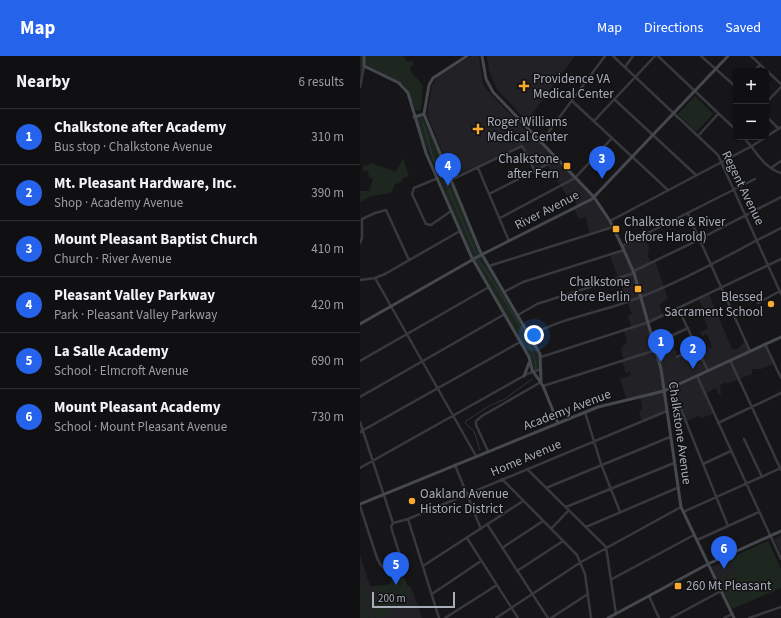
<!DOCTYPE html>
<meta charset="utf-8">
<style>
:root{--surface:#101012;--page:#1e1e20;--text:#f1f3f6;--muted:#9c9d9f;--line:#303032;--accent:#2563eb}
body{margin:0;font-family:"Source Sans 3",sans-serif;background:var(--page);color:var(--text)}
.controls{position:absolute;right:12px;top:12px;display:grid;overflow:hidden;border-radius:6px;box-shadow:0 1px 3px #0004}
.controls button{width:36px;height:36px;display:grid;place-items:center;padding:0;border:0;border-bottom:1px solid var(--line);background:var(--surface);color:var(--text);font:20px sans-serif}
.scale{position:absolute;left:12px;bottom:10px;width:83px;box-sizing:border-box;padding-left:4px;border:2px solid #a8aeb9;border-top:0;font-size:11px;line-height:14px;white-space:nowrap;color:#a8aeb9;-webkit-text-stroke:3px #111114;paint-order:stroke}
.you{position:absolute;left:174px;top:279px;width:14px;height:14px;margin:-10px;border:3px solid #fff;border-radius:50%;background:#1a73e8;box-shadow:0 0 0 6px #1a73e833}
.badge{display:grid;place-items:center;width:26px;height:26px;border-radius:50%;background:var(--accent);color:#fff;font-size:13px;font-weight:700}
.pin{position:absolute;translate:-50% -33px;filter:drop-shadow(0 1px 2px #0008)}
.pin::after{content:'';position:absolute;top:21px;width:14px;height:12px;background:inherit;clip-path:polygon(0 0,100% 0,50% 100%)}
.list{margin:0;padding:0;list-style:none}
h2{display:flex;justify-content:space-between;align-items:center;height:52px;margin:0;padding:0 16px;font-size:17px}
h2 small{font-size:13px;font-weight:400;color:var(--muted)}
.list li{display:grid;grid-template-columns:26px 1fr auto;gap:12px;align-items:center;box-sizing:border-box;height:56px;padding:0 16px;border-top:1px solid var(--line)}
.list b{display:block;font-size:15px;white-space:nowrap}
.list p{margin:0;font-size:13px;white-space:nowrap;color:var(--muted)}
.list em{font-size:13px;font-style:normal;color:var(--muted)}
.map{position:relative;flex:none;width:421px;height:562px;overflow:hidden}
header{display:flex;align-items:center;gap:24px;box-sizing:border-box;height:56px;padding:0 20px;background:var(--accent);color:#fff}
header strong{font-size:19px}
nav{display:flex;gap:22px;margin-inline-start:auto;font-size:14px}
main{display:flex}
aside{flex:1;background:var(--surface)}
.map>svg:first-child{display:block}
.built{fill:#222226}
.green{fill:#1e271f}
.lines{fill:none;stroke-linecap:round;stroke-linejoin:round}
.stream{stroke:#2c363d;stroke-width:1}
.street{stroke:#37393e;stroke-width:2.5}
.secondary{stroke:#45484e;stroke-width:3}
.poi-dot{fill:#f9aa2e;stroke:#111114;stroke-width:1.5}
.labels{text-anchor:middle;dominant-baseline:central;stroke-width:3;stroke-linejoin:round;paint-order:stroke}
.poi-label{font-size:13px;fill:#a8aeb9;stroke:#111114;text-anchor:start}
.street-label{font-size:13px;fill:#a8aeb9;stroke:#111114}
</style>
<header>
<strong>Map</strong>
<nav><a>Map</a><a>Directions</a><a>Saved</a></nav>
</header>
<main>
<aside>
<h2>Nearby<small>6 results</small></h2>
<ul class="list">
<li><span class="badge">1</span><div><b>Chalkstone after Academy</b><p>Bus stop · Chalkstone Avenue</p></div><em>310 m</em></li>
<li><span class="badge">2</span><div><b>Mt. Pleasant Hardware, Inc.</b><p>Shop · Academy Avenue</p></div><em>390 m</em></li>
<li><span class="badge">3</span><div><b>Mount Pleasant Baptist Church</b><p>Church · River Avenue</p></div><em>410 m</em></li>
<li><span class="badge">4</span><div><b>Pleasant Valley Parkway</b><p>Park · Pleasant Valley Parkway</p></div><em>420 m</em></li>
<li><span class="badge">5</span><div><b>La Salle Academy</b><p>School · Elmcroft Avenue</p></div><em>690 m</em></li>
<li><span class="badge">6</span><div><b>Mount Pleasant Academy</b><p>School · Mount Pleasant Avenue</p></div><em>730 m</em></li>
</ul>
</aside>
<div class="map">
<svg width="421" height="562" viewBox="0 0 421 562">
<rect width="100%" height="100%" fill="#161618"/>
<!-- built -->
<path class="built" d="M112,0H119L123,28L127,34L173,82L176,80L235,141L253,171L230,178L226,161L219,163L214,152L217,150L214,142L216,141L215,139L208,141L187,109L176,114L172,104L161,91L164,88L92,121L67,58L72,29L78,20Z
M127,0H215L167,65L138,35L129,15Z
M283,180L289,191L288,200L291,206L295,205L308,242L299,249L303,259L289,266L293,283L311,280L310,283L318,300L336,292L340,298L348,295L347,291L352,292L348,280L346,278L342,281L340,276L348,273L341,254L343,251L338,243L349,238L372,293H377L385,286L390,294L405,288L414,308L401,313H392V318L367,328L366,326L360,329L361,339L358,337L356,332L345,338L353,358L341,362L339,360L326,365L313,333L304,334L307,354L282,365L279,357L282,353L280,340L266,342L260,323L271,319L270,315L266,318L262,305L264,304L261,295L262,291L267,286L264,275L272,272L268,260L272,258L250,200L264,194L263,189Z
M421,479V498L414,483Z
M0,498L10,530L43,528L51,531L62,562H0Z
M370,502L376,516L358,524L352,511Z"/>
<!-- green -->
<path class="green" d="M0,0H44L46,5H52L54,8L51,10L50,14L63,30L61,54L56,55C52,45 49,36 43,27L40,28L6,11L0,21Z
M335,40L353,58L336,76L318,58Z
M64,60L122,199L181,301V313L173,316L171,304L113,204L54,61Z
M43,102L49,120L43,122L41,126L34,129V132L30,137L12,140L0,146V135H9L13,123L9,121L8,115L2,114L4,109L8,110L11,107L36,116Z
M408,485L421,513V532L372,553L358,524L376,516L370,502Z
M44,521L51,539L43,542L22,562H16L15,531L30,528L32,523Z
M0,522L6,529L13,562H10L4,532Z
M0,530L6,562H0Z"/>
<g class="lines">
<!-- stream -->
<path class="stream" d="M63,67L73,102L86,127L116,198
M119,205C132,224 178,292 176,312
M120,394L114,375L105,367L106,365L129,350L145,343L172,323"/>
<!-- street -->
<path class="street" d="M253,0L358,99L421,238
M298,0L376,74
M341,0L376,31
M391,0L421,28
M265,11L273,0
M394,15L400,9
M0,31L4,10
M254,43L336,119
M212,45L308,134
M406,47L421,31
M406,60L419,73
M234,65L295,0
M338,80L358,58
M383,81C395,93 403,112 421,117
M181,86L245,0
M118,112L149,185
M411,112L421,105
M78,122L54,132L52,138L66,168L71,169L91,155
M91,124L162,90L175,115
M129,138L198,103
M328,158L390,295
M140,162L215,122L252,82
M250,165L392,90L421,71
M0,187L2,182V163L15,157L26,154L49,204
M262,190L395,123
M129,210L253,171
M274,215L330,188L421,141
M15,222L116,400
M0,224L15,222L25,218L100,175
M144,236L163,226L264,194
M398,247L420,235
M318,252L348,315
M158,259L177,248L274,217
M170,280C201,262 237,257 270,245C323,226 371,197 421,172
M311,280L328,272
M405,288L421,322
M181,301L289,266L421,203
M317,301L337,291
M370,304L421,414
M0,305L129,231
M337,320L421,503
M183,330L296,294
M312,331L368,470
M0,341L145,258
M225,356L241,408L260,456
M0,366L33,467
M358,367L421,337
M0,376L160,286
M384,383L402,421
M128,395L116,369V365L122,360L181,326
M343,408L371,395
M95,409L121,473
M0,412L167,318L181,313
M167,413L246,491L256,558
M142,423L217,499L225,518L231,562
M186,432L310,381
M0,450L17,502L20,508L24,512L42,506L31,471L33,467
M206,451L314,407
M323,456L421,412
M48,463L79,562
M33,467L48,463L307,355
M127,468L188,562
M226,471L317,432
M191,473L209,454
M107,482L158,562
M337,484L399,456
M142,492L183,465
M63,510L163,445
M157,515L203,485
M252,523L334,479
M72,538L121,505
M289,540L299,562
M85,562L137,529
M136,562L221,506L321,451
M191,562L228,538
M311,562L361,535
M364,562L372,558
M389,562L421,551"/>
<!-- secondary -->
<path class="secondary" d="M4,0V10L39,27L48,37L66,97L111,200L169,301L172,314L183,330L198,367
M122,0L126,23L133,36L234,141L250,165L262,190L274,217L301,313L321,451L374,562
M64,58L120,195L180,298L181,326
M54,61L64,58L69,29L73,22L107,0
M0,268L119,200L232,143L368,0
M164,320L169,307
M0,448L238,351L304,335L421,281
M248,562L348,508L421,475"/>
</g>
<!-- markers -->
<g class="poi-dot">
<path d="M162 24h4v4h4v4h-4v4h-4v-4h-4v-4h4z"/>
<path d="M116 67h4v4h4v4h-4v4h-4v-4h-4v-4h4z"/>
<rect x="203" y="106" width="8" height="8" rx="2"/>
<rect x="252" y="169" width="8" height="8" rx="2"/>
<rect x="274" y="229" width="8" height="8" rx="2"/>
<circle cx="411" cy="248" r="4"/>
<circle cx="52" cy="445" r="4"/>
<rect x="314" y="526" width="8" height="8" rx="2"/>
</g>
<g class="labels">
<!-- poi labels -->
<g class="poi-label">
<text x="173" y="23">Providence VA<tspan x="173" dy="15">Medical Center</tspan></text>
<text x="127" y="66">Roger Williams<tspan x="127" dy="15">Medical Center</tspan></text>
<text x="199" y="103" text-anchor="end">Chalkstone<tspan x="199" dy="15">after Fern</tspan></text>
<text x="264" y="166">Chalkstone &amp; River<tspan x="264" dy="15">(before Harold)</tspan></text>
<text x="270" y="226" text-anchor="end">Chalkstone<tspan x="270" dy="15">before Berlin</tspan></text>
<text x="403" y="241" text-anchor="end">Blessed<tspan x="403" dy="15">Sacrament School</tspan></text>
<text x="60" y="438">Oakland Avenue<tspan x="60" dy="15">Historic District</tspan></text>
<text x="326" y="530">260 Mt Pleasant</text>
</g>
<!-- street labels -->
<g class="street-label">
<text transform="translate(383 132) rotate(64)">Regent Avenue</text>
<text transform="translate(187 154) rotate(-27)">River Avenue</text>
<text transform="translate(207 354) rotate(-21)">Academy Avenue</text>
<text transform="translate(320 377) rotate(82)">Chalkstone Avenue</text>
<text transform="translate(166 402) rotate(-23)">Home Avenue</text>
</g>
</g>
</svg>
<div class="controls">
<button>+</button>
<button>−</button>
</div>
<div class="scale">200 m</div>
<div class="you"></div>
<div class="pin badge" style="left:301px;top:306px">1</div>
<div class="pin badge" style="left:333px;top:313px">2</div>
<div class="pin badge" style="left:242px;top:123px">3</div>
<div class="pin badge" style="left:88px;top:130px">4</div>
<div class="pin badge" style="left:36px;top:529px">5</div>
<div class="pin badge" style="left:364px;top:513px">6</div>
</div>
</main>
